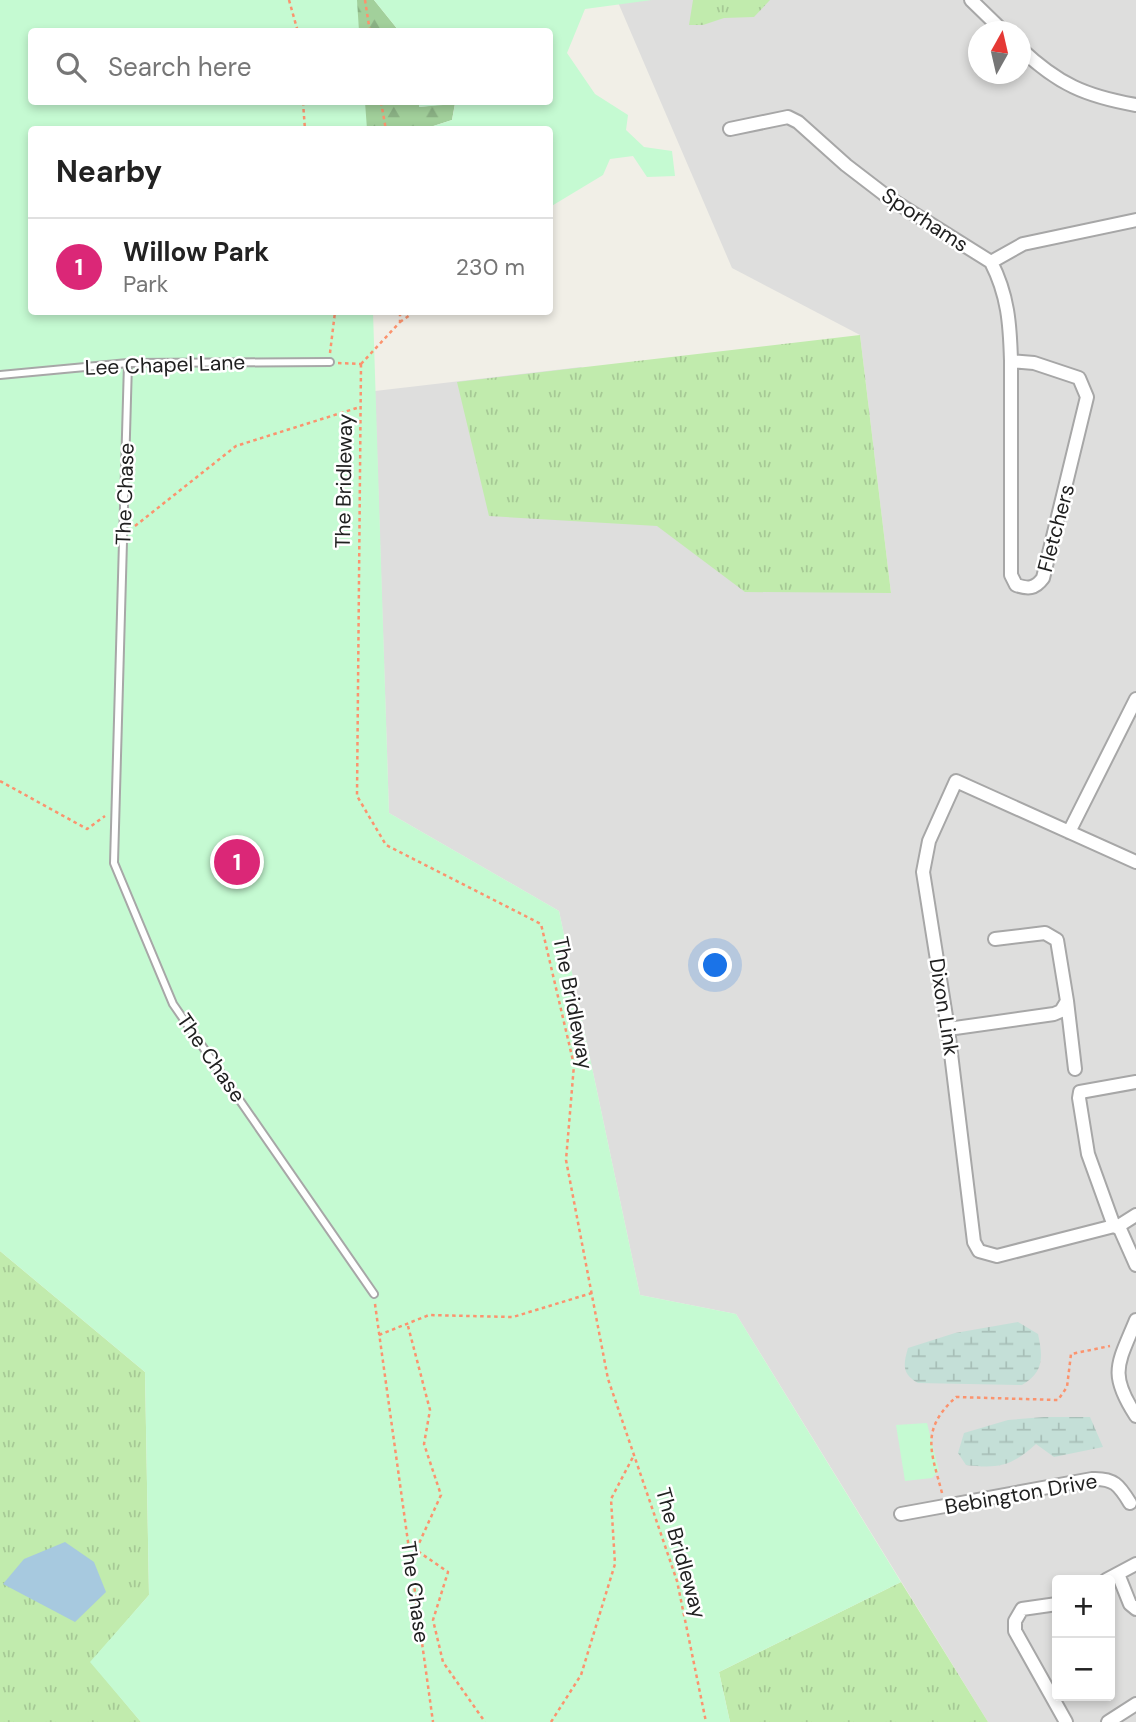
<!DOCTYPE html>
<meta charset="utf-8">
<style>
:root{--surface:#fff;--page:#f2f2f2;--text:#222;--muted:#767676;--line:#e0e0e0;--accent:#db2777}
body{margin:0;font-family:"DM Sans",sans-serif;background:var(--page);color:var(--text)}
.controls{position:absolute;right:21px;bottom:21px;display:grid;overflow:hidden;border-radius:7px;box-shadow:0 4px 10px #0003}
.controls button{width:63px;height:63px;display:grid;place-items:center;padding:0;border:0;border-bottom:2px solid var(--line);background:var(--surface);color:var(--text);font:35px sans-serif}
.compass{position:absolute;left:968px;top:21px;width:63px;height:63px;border-radius:50%;background:var(--surface);box-shadow:0 4px 10px #0003;rotate:8deg}
.you{position:absolute;left:716px;top:966px;width:24px;height:24px;margin:-18px;border:5px solid #fff;border-radius:50%;background:#1a73e8;box-shadow:0 0 0 10px #1a73e833}
.badge{display:grid;place-items:center;width:46px;height:46px;border-radius:50%;background:var(--accent);color:#fff;font-size:23px;font-weight:700}
.pin{position:absolute;translate:-50% -50%;border:4px solid #fff;box-shadow:0 2px 7px #0006}
.list{margin:0;padding:0;list-style:none}
h2{display:flex;justify-content:space-between;align-items:center;height:91px;margin:0;padding:0 28px;font-size:30px}
h2 small{font-size:23px;font-weight:400;color:var(--muted)}
.list li{display:grid;grid-template-columns:46px 1fr auto;gap:21px;align-items:center;box-sizing:border-box;height:98px;padding:0 28px;border-top:2px solid var(--line)}
.list b{display:block;font-size:26px;white-space:nowrap}
.list p{margin:0;font-size:23px;white-space:nowrap;color:var(--muted)}
.list em{font-size:23px;font-style:normal;color:var(--muted)}
.icon{flex:none;width:38px;height:38px;fill:none;stroke:currentColor;stroke-width:2;stroke-linecap:round;stroke-linejoin:round}
.map{position:relative;flex:none;width:1136px;height:1722px;overflow:hidden}
.search{position:absolute;background:var(--surface);box-shadow:0 4px 10px #0003;left:28px;top:28px;width:525px;height:77px;display:flex;align-items:center;gap:18px;box-sizing:border-box;padding:0 24px;border-radius:7px;color:var(--muted);font-size:26px}
.panel{position:absolute;background:var(--surface);box-shadow:0 4px 10px #0003;left:28px;top:126px;width:525px;height:189px;border-radius:7px}
.map>svg:first-child{display:block}
.residential{fill:#dededd;fill-rule:evenodd}
.grass{fill:url(#grass-tufts)}
.forest{fill:url(#forest-firs)}
.wetland{fill:url(#wetland-marsh)}
.park{fill:#c5fad2}
.water{fill:#a7c9df}
.lines{fill:none;stroke-linecap:round;stroke-linejoin:round}
.lane-casing{stroke:#a7a7a7;stroke-width:10}
.street-casing{stroke:#a7a7a7;stroke-width:16}
.path{stroke:#fb936e;stroke-width:2.5;stroke-dasharray:3.5 3.5;stroke-linecap:butt}
.lane{stroke:#fff;stroke-width:6}
.street{stroke:#fff;stroke-width:12}
.labels{text-anchor:middle;dominant-baseline:central;stroke-width:5;stroke-linejoin:round;paint-order:stroke}
.street-label{font-size:21px;fill:#202020;stroke:#fff}
</style>
<div class="map">
<svg width="1136" height="1722" viewBox="0 0 1136 1722">
<defs>
<pattern id="grass-tufts" width="24" height="20" patternUnits="userSpaceOnUse" patternTransform="scale(1.75)"><rect width="24" height="20" fill="#c1ebad"/><path d="M3 7l-1-3M5 7V3M7 7l1-3M15 17l-1-3M17 17v-4M19 17l1-3" fill="none" stroke="#a6c995"/></pattern>
<pattern id="forest-firs" width="22" height="20" patternUnits="userSpaceOnUse" patternTransform="scale(1.75)"><rect width="22" height="20" fill="#a2d09b"/><path d="M5 1l3.5 6h-7zM16 11l3.5 6h-7z" fill="#8bb285"/></pattern>
<pattern id="wetland-marsh" width="20" height="14" patternUnits="userSpaceOnUse" patternTransform="scale(1.75)"><rect width="20" height="14" fill="#c4dfd7"/><path d="M1 5h8M5 5V1M11 12h8M15 12V8" fill="none" stroke="#a8bfb8"/></pattern>
</defs>
<rect width="100%" height="100%" fill="#f1efe7"/>
<!-- residential -->
<path class="residential" d="M617,0H1136V1722H988L736,1314L640,1295L559,911L389,813L375,391L581,367L891,593L860,335L732,268ZM978,32H1020V74H978ZM1057,1580H1110V1696H1057Z"/>
<!-- grass -->
<path class="grass" d="M693,0H770L754,17L724,18L703,25H689Z
M860,335L891,593L745,592L657,526L489,516L457,382Z
M0,1251L145,1372L149,1595L91,1662L141,1722H0Z
M901,1582L988,1722H730L719,1672Z"/>
<!-- forest -->
<path class="forest" d="M253,0H374L399,31H257Z
M266,102H419V107L455,103L452,120L424,129L270,130Z"/>
<!-- wetland -->
<path class="wetland" d="M1018,1322L1038,1334C1043,1357 1044,1372 1022,1385L918,1383C902,1374 903,1365 908,1348L955,1333Z
M1044,1417H1090L1103,1447L1054,1457L1036,1444C1012,1466 998,1469 966,1465L958,1453L964,1433L1008,1420Z"/>
<!-- park -->
<path class="park" d="M0,0H357L359,31L32,32V102H365L367,129L32,130V312H373L389,813L559,911L640,1295L736,1314L901,1582L719,1672L730,1722H141L90,1662L149,1595L145,1372L0,1251Z
M374,0H652L585,9L567,53L595,94L628,115L626,130L644,147L672,151L675,176L647,177L633,156L610,159L603,175L550,207V130L424,129L452,120L455,104L419,107V102H550V32L399,31Z
M927,1423L939,1471L932,1478L905,1481L896,1425Z"/>
<!-- water -->
<path class="water" d="M65,1542L94,1562L106,1592L75,1622L3,1584L24,1559Z"/>
<g class="lines">
<!-- lane casing -->
<g class="lane-casing">
<path id="lane" d="M128,363L114,863L173,1004L374,1294
M0,375L128,363L330,362"/>
</g>
<!-- street casing -->
<g class="street-casing">
<path id="street" d="M971,0L1004,32
M1020,48C1058,84 1085,96 1136,105
M730,129L788,117L798,122L846,165L889,198L991,262L1023,244L1136,220
M991,262C1008,295 1010,324 1011,361L1034,363L1079,378L1087,397L1043,578C1035,589 1028,589 1016,585L1011,575V361
M1069,832L1136,699
M1067,1001L1075,1069
M948,1029L1054,1014L1061,1011L1067,1001L1057,940L1045,933L995,939
M1136,1082L1080,1092L1079,1098L1088,1154L1114,1226L1120,1229L1136,1265
M1114,1226L997,1256L979,1251L974,1242L948,1029L923,872L929,841L956,781L1136,862
M1117,1227L1136,1215
M1136,1320C1118,1364 1108,1373 1136,1416
M901,1514L1092,1479C1114,1478 1119,1485 1130,1503
M1118,1574L1130,1604L1136,1609
M1106,1580L1136,1564
M1057,1604L1022,1609L1015,1621V1631L1066,1722
M1108,1722L1136,1704"/>
</g>
<!-- path -->
<path class="path" d="M289,0L298,32
M365,0L370,32
M303,102L305,130
M381,102L386,130
M400,322L414,312
M330,353L335,312
M338,363L361,364
M361,364L357,796L386,845L541,924L574,1065L566,1160L608,1379L677,1581L706,1722
M361,364L400,322V312
M135,526L236,446L360,407
M0,781L87,829L105,816
M375,1304L433,1722
M408,1326L430,1410L424,1444L441,1495L416,1550L448,1572L433,1620L443,1662L485,1722
M379,1335L429,1315L513,1317L592,1293
M942,1493C931,1451 920,1430 956,1397L1058,1400L1067,1387L1071,1354L1110,1346
M551,1722L581,1675L615,1564L611,1499L634,1455"/>
<!-- lane -->
<use href="#lane" class="lane"/>
<!-- street -->
<use href="#street" class="street"/>
</g>
<g class="labels">
<!-- street labels -->
<g class="street-label">
<text transform="translate(925 220) rotate(33)">Sporhams</text>
<text transform="translate(165 365) rotate(-2)">Lee Chapel Lane</text>
<text transform="translate(344 481) rotate(-89)">The Bridleway</text>
<text transform="translate(125 494) rotate(-88)">The Chase</text>
<text transform="translate(1056 528) rotate(-75)">Fletchers</text>
<text transform="translate(573 1003) rotate(79)">The Bridleway</text>
<text transform="translate(944 1007) rotate(81)">Dixon Link</text>
<text transform="translate(211 1058) rotate(55)">The Chase</text>
<text transform="translate(1021 1494) rotate(-10)">Bebington Drive</text>
<text transform="translate(681 1553) rotate(74)">The Bridleway</text>
<text transform="translate(415 1592) rotate(82)">The Chase</text>
</g>
</g>
</svg>
<div class="controls">
<button>+</button>
<button>−</button>
</div>
<svg class="compass" viewBox="-18 -18 36 36"><path d="M0-13l5 13h-10z" fill="#e53935"/><path d="M0 13l5-13h-10z" fill="#767676"/></svg>
<div class="you"></div>
<div class="pin badge" style="left:237px;top:862px">1</div>
<div class="search"><svg class="icon" aria-label="search" viewBox="0 0 24 24"><circle cx="10" cy="10" r="6"/><path d="M15 15l6 6"/></svg>Search here</div>
<section class="panel">
<h2>Nearby<small></small></h2>
<ul class="list">
<li><span class="badge">1</span><div><b>Willow Park</b><p>Park</p></div><em>230 m</em></li>
</ul>
</section>
</div>
